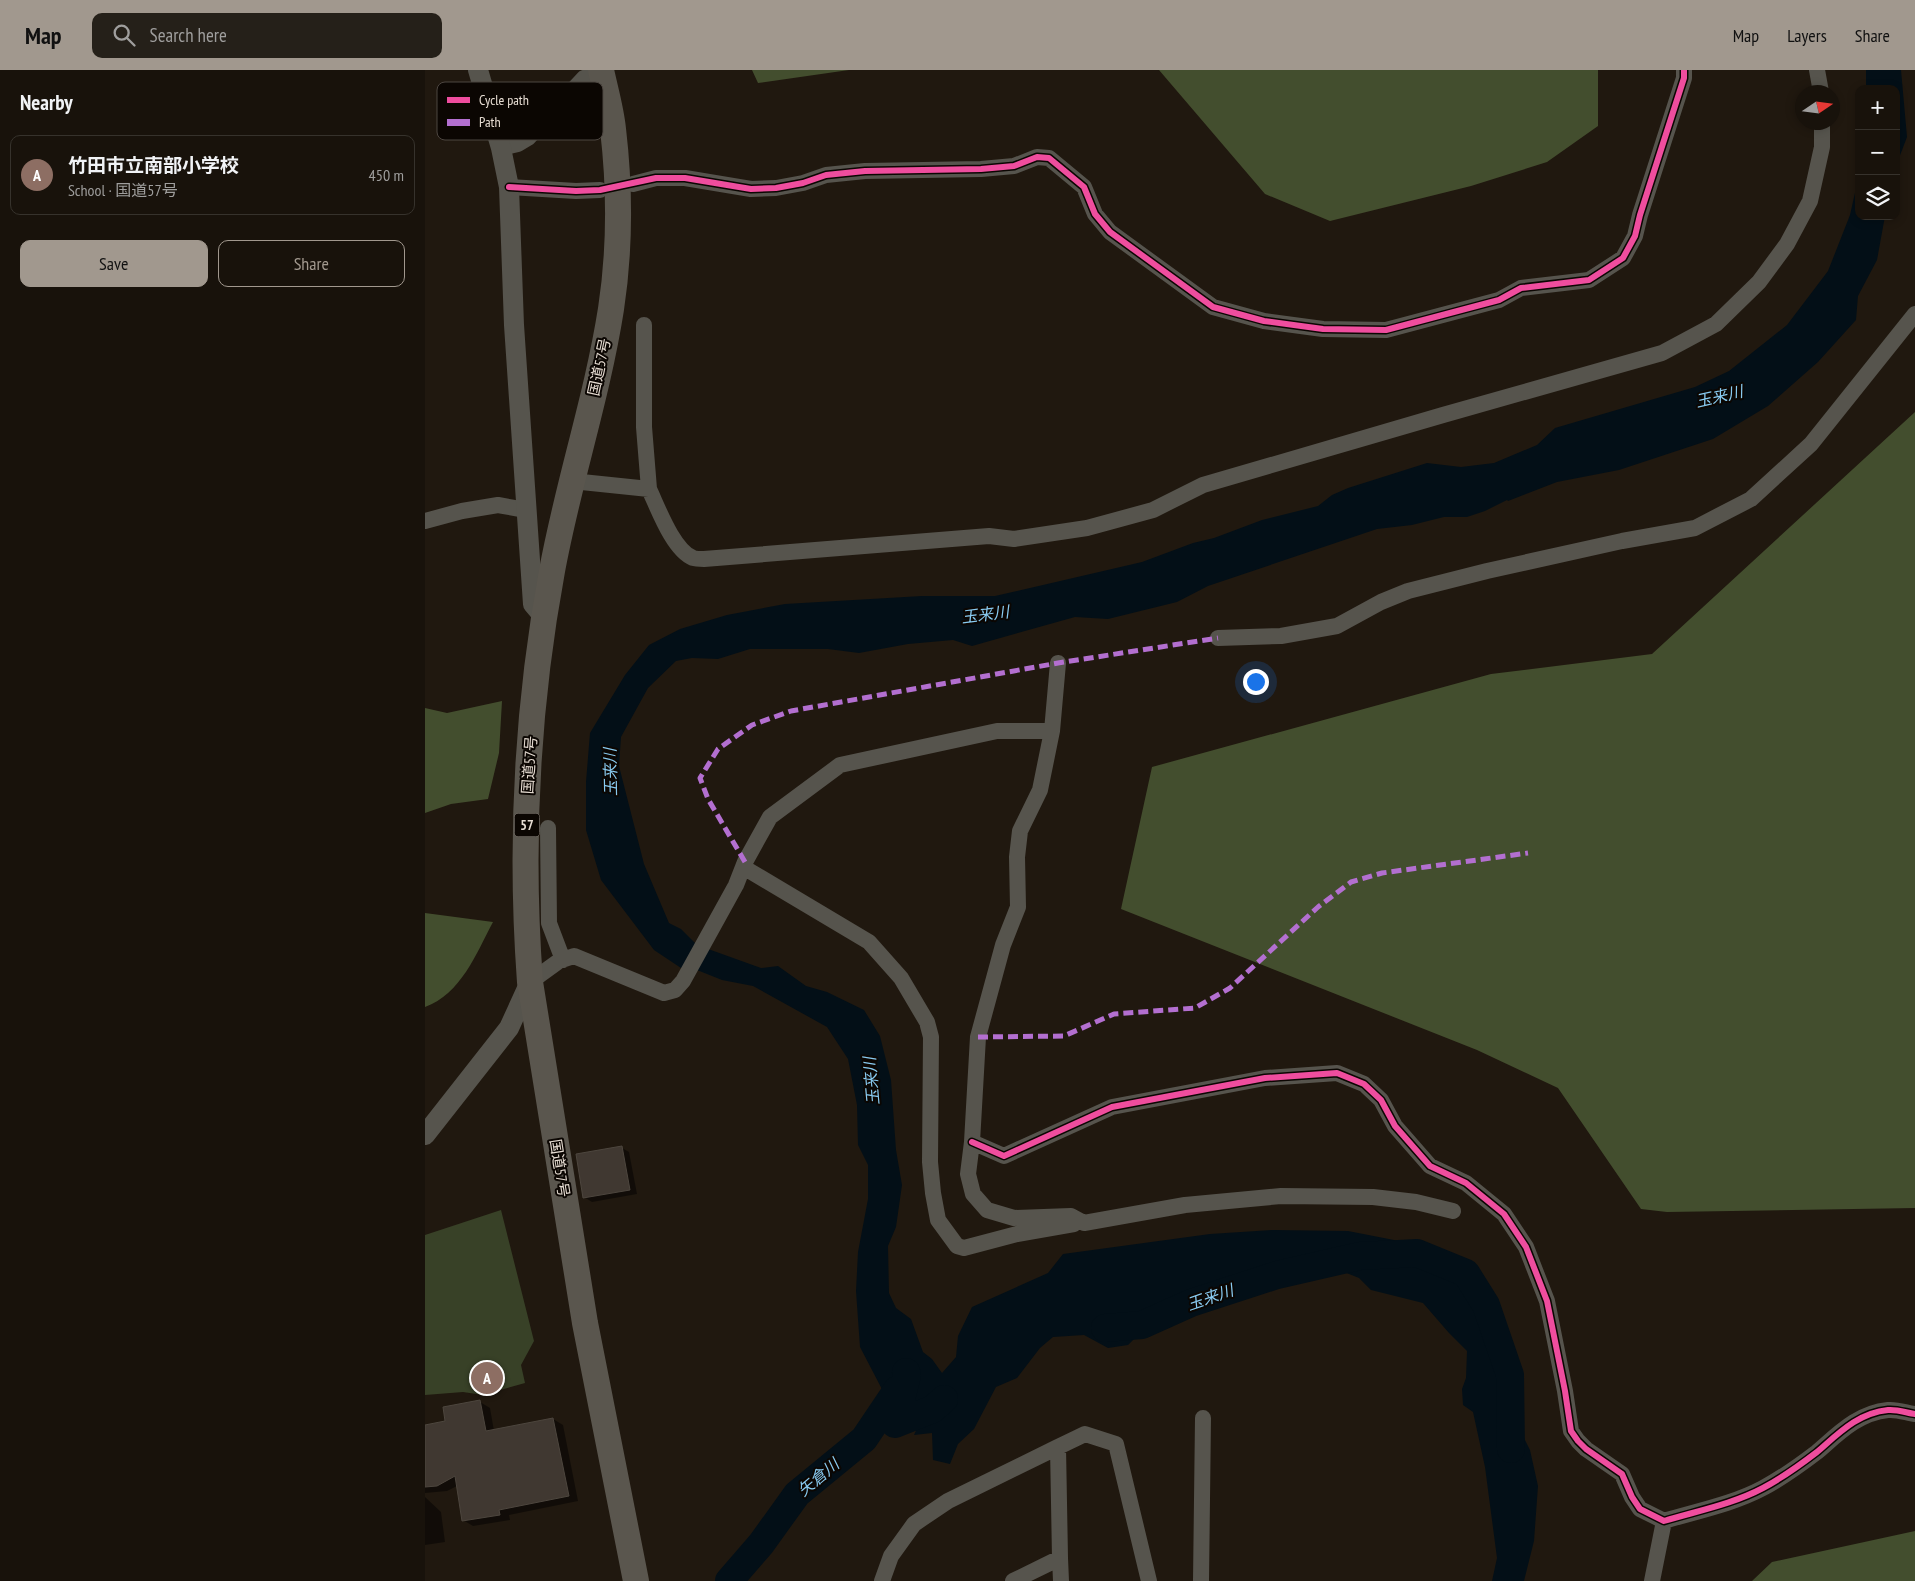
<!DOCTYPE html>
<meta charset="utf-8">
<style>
:root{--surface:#18120b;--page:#252019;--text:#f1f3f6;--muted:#9f9e9d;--line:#36322c;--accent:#a1988e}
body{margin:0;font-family:"PT Sans Narrow","Noto Sans JP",sans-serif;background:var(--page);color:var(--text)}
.controls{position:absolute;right:15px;top:15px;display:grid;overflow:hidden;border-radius:10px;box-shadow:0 2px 8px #0003}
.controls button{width:45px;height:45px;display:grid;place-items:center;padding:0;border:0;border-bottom:1px solid var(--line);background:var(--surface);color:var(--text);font:25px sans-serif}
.compass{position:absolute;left:1370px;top:15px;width:45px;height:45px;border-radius:50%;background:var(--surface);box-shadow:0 2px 8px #0003;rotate:77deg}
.you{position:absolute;left:830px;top:611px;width:18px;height:18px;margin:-12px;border:4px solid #fff;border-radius:50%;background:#1a73e8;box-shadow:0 0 0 8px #1a73e833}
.badge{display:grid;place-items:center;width:32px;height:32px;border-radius:50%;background:var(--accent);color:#fff;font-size:16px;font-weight:700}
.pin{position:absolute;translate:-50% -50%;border:2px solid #fff;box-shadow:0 1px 5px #0006}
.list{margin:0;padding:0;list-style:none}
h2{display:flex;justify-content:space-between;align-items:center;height:65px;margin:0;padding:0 20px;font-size:21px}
h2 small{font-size:16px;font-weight:400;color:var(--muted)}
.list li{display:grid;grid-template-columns:32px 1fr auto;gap:15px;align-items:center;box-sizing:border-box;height:80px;margin:0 10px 10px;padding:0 10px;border:1px solid var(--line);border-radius:10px}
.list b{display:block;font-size:19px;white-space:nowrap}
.list p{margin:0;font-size:16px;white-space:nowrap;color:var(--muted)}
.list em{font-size:16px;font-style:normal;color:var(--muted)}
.actions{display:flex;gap:10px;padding:15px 20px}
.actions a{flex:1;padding:11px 0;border:1px solid var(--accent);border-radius:10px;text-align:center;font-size:18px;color:var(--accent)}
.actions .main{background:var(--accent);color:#111}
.icon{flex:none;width:28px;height:28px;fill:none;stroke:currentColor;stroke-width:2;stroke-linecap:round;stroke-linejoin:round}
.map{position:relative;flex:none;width:1490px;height:1511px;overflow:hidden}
header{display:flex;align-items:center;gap:30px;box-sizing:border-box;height:70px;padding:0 25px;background:var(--accent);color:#111}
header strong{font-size:24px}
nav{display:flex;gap:28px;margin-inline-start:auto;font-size:18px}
.search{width:350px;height:45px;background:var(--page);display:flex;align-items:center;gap:12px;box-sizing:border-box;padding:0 18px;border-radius:10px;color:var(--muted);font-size:19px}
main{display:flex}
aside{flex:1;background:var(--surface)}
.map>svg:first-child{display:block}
.green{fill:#384127}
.forest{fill:#434e2e}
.water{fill:#030f17}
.shadow{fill:#0007}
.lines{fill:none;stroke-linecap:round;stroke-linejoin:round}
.river{stroke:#030f17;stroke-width:28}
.building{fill:#403831;stroke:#4d463e}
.minor{stroke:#56544d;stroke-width:16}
.tertiary{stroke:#56544d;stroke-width:20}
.trunk{stroke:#5a564e;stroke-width:26}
.quiet{stroke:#b36fd0;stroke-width:5;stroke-dasharray:10 5;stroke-linecap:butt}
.cycleway-casing{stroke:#0b0602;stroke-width:9}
.cycleway{stroke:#ef4d9e;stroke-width:6}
.labels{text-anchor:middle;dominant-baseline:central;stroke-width:4;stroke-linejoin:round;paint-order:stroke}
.shield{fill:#0b0602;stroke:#a59c94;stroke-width:1}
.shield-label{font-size:14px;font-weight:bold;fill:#e7ddd3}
.street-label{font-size:15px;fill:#e7ddd3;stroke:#0b0602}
.water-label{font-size:16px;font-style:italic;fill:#89cbf1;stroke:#0b0602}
.key{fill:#0b0602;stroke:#4d4641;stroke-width:1}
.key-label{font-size:14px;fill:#e7ddd3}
</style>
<header>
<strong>Map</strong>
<div class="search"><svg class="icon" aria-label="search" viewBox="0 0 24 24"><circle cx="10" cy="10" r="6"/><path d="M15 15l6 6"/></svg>Search here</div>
<nav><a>Map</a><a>Layers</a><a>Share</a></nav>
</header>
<main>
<aside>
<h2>Nearby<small></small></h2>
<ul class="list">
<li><span class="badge" style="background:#8d6e63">A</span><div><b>竹田市立南部小学校</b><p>School · 国道57号</p></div><em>450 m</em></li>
</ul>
<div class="actions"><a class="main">Save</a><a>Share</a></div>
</aside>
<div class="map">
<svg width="1490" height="1511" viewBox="0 0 1490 1511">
<rect width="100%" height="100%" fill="#20180f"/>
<!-- green -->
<path class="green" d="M76,1140L109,1271L96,1295L100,1313L58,1325L38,1322L0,1325V1165Z"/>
<!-- forest -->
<path class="forest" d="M327,0H424L333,13Z
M734,0H1173V56L1122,92L1046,116L905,151L840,124Z
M1490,342V1138L1242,1142L1216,1139L1133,1018L1052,980L696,839L727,697L1066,604L1227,584Z
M77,631L74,683L63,729L26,734L0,743V638L22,643Z
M0,843L68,852C51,884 36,924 0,937Z
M1490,1461V1511H1327L1347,1492Z"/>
<!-- water -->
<path class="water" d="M1441,0H1476L1482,67L1471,96V19H1441Z
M1434,105V146H1460L1452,190L1433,226L1431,250L1393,292L1343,336L1288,369L1194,400L1132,412L1083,431L1082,430L1060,441L1042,447H1019L987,455L952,459L783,516L752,532L683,549L650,547L547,576L528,570L483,574L434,583L403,579H325L293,589L267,588L251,591L223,618L196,667L194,696L219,794L244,853L256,859L272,875L336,898L353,896L381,916L402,922L439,940L455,966L466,1010L471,1080L477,1115L471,1157L463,1176L464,1223L471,1238L486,1249L498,1282L507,1289L517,1303L531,1287L533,1266L547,1237L623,1203L638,1184L785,1164L847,1160L923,1161L969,1170L996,1188L1001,1199L1030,1212L1057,1236L1055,1252L1075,1285V1320L1105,1380L1113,1416L1109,1471L1099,1511H1067L1072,1488L1060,1397L1048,1342L1038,1335L1037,1319L1041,1308L1042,1281L1024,1263L998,1233L946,1220L934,1208L914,1200L880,1195L855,1197L838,1216L810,1225H771L744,1241L716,1242L717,1261L703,1275L683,1278L659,1265L628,1267L615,1278L592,1308L571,1317L549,1359L533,1374L525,1394L508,1390L507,1363L489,1365L495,1352L483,1345L460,1325L435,1277L431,1221L433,1182L443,1129V1095L433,1075L432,1035L423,989L402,957L328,916L297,910L272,900H259L229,880L176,810L161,760V712L165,663L200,605L224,575L255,559L302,545L360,534L497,526H570L717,492L768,473L789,468L837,450L893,436L907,425L923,418L1002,393L1036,397L1069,393L1112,375L1130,358L1270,317L1304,301L1362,255L1403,201L1425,145Z"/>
<!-- shadow -->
<path class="shadow" d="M197,1078L204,1082L212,1124L167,1132L159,1127Z
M55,1332L65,1338L69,1361L128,1349L138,1355L153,1431L84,1445L85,1450L48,1456L38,1450L32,1416L22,1421L0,1423V1356L22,1351Z
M0,1427L16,1442L20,1472L0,1475Z"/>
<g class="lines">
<!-- river -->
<path class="river" d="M680,1258L717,1255L766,1233L852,1205L935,1186L992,1183L1041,1203L1061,1235L1085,1305L1086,1379
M481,1302L482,1305L470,1354L508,1339L519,1329
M304,1511L336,1474L372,1424L439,1369L472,1320"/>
</g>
<!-- building -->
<path class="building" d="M197,1076L205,1120L158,1128L151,1084Z
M55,1330L61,1361L128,1348L144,1426L74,1440L75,1445L37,1451L30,1406L12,1416L0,1417V1355L20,1351L18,1337Z"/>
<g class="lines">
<!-- minor -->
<path class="minor" d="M1392,0L1396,22
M76,78L93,74L103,68L159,8L177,1
M208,114L231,108H260L326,119L351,118L378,113L401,105L440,101L556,99L589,96L612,87L624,88L659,117L670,144L685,162L788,237L839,251L898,259L961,260L1074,230L1096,218L1164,210L1198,188L1210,166L1215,145L1259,8V0
M84,117L151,121L175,120
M147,411L224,419L219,357V255
M224,419C233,438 248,480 268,488C271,489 276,489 279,489L564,466L589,469L662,458L728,440L778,415L1018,345L1237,283L1291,254L1334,212L1362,174L1385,131L1397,77V52
M0,451L37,441L73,435L101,440
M793,568L856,566L912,556L956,532L983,521L1062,501L1197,471L1270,458L1326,429L1386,374L1490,244
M633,593L627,661L615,720L595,761L592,787L593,837L578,875L553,967L547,1072L543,1104L548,1124L562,1140L589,1148L646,1146L659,1153L760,1135L856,1126L948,1127L991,1132L1028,1141
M123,758L124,853L138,890
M318,797L444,872L476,908L502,952L506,967L505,1092L508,1123L513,1150L532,1176L539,1178L592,1164L649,1154
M105,912L134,891L149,886L239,923L250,920L258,911L311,815L320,792L345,747L415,695L572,661H627
M547,1072L579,1086L687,1037L840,1008L912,1003L939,1014L956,1030L970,1056L1005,1096L1041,1113L1079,1144L1101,1177L1122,1231L1140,1321L1146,1361L1153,1371L1161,1379L1197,1404L1207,1427L1215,1439L1239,1451C1272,1441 1308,1434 1338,1418C1357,1408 1375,1395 1392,1382C1414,1363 1433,1343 1463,1340C1472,1339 1482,1343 1490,1344
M633,1377L660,1364L691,1374L724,1511
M635,1488L636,1511
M457,1511L466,1486L489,1454L523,1431L633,1377L635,1488L588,1511
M776,1511L778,1348
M1227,1511L1239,1451"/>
<!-- tertiary -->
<path class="tertiary" d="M53,0L76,78L84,117L89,255L108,534L119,547
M0,1065L84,958L105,912"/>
<!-- trunk -->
<path class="trunk" d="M176,0C180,19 186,39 188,59C195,119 195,180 186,239C172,328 143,413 127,501C102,636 95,776 105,912L160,1253L211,1511"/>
<!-- quiet -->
<path class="quiet" d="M320,792L283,729L275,708L293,679L327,655L366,641L633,593L793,568
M553,967L639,966L689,944L770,938L805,918L893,837L926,812L957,803L1103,783"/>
<!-- cycleway casing -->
<g class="cycleway-casing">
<path id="cycleway" d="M84,117L151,121L175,120L231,108H260L326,119L351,118L378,113L401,105L440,101L556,99L589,96L612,87L624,88L659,117L670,144L685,162L788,237L839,251L898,259L961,260L1074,230L1096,218L1164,210L1198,188L1210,166L1215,145L1259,8V0
M547,1072L579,1086L687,1037L840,1008L912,1003L939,1014L956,1030L970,1056L1005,1096L1041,1113L1079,1144L1101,1177L1122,1231L1140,1321L1146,1361L1153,1371L1161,1379L1197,1404L1207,1427L1215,1439L1239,1451C1272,1441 1308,1434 1338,1418C1357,1408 1375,1395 1392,1382C1414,1363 1433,1343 1463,1340C1472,1339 1482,1343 1490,1344"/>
</g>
<!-- cycleway -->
<use href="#cycleway" class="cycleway"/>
</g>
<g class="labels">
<!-- shield labels -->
<rect class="shield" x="89.5" y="743.5" width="25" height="23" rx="4"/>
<g class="shield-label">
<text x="102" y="755">57</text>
</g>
<!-- street labels -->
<g class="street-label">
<text transform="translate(174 297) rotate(-78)">国道57号</text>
<text transform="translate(104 695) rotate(-86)">国道57号</text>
<text transform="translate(135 1098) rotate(81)">国道57号</text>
</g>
<!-- water labels -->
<g class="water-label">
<text transform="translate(1294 326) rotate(-13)">玉来川</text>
<text transform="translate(560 544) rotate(-7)">玉来川</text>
<text transform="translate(185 702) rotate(-91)">玉来川</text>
<text transform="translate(446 1011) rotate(-95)">玉来川</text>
<text transform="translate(785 1227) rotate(-19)">玉来川</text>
<text transform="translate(393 1407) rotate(-40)">矢倉川</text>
</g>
</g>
<!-- legend -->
<rect x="12" y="12" width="166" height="58" rx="8" class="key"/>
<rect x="22" y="27" width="23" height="6" fill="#ef4d9e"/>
<rect x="22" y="49" width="23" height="7" fill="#b36fd0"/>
<g class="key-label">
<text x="54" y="35">Cycle path</text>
<text x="54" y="57">Path</text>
</g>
</svg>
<div class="controls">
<button>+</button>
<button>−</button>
<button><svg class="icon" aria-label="layers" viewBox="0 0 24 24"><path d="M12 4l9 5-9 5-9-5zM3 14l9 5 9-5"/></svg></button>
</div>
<svg class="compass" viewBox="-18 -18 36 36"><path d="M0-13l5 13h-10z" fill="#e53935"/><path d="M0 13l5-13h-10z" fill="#9f9e9d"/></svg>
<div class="you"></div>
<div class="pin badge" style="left:62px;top:1308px;background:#8d6e63">A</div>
</div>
</main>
